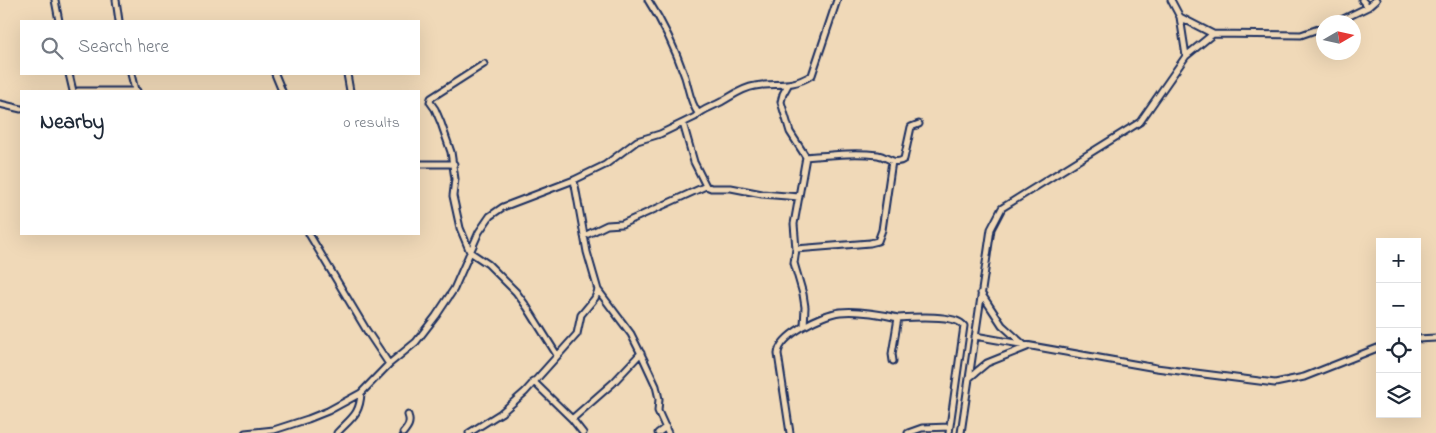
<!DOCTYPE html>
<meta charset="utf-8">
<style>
:root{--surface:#fff;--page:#f6f6f7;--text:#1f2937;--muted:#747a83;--line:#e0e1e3}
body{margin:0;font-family:"Indie Flower",sans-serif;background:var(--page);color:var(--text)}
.controls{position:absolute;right:15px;bottom:15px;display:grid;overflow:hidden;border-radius:0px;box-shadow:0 5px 20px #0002}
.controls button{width:45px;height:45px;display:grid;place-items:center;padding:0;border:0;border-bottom:1px solid var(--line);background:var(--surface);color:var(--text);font:25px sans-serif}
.compass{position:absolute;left:1316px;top:15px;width:45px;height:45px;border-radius:50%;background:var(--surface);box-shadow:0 5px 20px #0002;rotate:81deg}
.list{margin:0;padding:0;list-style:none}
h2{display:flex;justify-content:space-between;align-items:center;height:65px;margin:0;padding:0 20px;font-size:21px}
h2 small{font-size:16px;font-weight:400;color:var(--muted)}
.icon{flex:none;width:28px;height:28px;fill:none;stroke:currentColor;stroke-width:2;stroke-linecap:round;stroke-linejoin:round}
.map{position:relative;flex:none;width:1436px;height:433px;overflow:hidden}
.search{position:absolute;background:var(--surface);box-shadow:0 5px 20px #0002;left:20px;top:20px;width:400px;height:55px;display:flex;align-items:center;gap:12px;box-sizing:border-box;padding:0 18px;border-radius:0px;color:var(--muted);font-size:19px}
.panel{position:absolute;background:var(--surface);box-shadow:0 5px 20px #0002;left:20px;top:90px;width:400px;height:145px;border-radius:0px}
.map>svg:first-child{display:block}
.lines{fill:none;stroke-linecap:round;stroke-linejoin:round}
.street-casing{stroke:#1b2f5e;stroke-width:9}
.street{stroke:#f0d9b8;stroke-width:5}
</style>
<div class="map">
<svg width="1436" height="433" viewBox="0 0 1436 433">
<rect width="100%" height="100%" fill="#f0d9b8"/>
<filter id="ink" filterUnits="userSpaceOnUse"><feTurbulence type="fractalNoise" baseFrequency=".02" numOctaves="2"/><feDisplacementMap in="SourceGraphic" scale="10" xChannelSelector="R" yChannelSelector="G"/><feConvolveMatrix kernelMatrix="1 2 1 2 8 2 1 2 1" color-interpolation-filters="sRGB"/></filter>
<g filter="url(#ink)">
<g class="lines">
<!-- street casing -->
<g class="street-casing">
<path id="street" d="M55,0L59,21
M116,0L119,21
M648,0C663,23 676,51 685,77C689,90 690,102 698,113
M1171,0L1180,17L1186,56
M1362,0L1368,7
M1180,17L1213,34
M1337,22L1368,7L1376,0
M484,64L431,98L430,102L435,109L441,123L451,152L455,179L453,196L460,228L470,252L488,264L516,292L527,307L557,355
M69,74L73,91
M131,74L135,90
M275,74L282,91
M347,74L350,91
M788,85L783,94L781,102L790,132L806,157L794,224L796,249L794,263L803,294L805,307L804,326
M78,91H137
M0,104L21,109
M683,123L694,162L706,186L711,188H731L762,194L799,197
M806,157C830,155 854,152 878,155C888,157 895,166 904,159L911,127L919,124
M419,164H454
M574,180L587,252L598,290L631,334L643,358L656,386L659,399L658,411L668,433
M309,234L367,331L389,364
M584,236L607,225L622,224L706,186
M796,249L870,243L878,241L882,230L892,161
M981,293L1002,325L1024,345
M898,318C913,317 956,314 964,326L949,433
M975,336L1156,368L1275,383L1304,377L1380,347
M1417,339L1436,338
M969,378L987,363L1027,347
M533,381L572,419L583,433
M572,419L613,383L641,353
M245,433L274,430L308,419L328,411L361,393L389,364L416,342L436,316L454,289L479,232L490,216L503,207L574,180L605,165L637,141L660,134L695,117C701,110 711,107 719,103C731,97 741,88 755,86C778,82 789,89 812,75L837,0
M337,433C351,418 360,415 361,393
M403,433C408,427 411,423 408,415
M469,433L501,413L525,392L577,334L581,315L595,298L598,290
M658,433L666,427
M790,433L778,354C779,335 823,314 840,312C858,310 880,314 898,318L892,354L893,361
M908,433L922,428L950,427
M961,433L991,229L1002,208L1140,122L1186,56L1213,34L1301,35L1324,27"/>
</g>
<!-- street -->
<use href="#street" class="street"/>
</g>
</g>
</svg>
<div class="controls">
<button>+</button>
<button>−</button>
<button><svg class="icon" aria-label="locate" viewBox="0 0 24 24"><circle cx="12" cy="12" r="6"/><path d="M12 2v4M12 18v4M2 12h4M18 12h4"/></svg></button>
<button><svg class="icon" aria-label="layers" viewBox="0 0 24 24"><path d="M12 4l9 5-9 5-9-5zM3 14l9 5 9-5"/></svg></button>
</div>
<svg class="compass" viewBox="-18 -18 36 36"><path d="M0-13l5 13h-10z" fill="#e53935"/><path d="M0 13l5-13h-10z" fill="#747a83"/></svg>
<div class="search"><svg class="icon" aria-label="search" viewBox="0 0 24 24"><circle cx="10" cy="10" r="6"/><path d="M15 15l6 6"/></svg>Search here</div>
<section class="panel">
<h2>Nearby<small>0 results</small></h2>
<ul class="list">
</ul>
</section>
</div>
